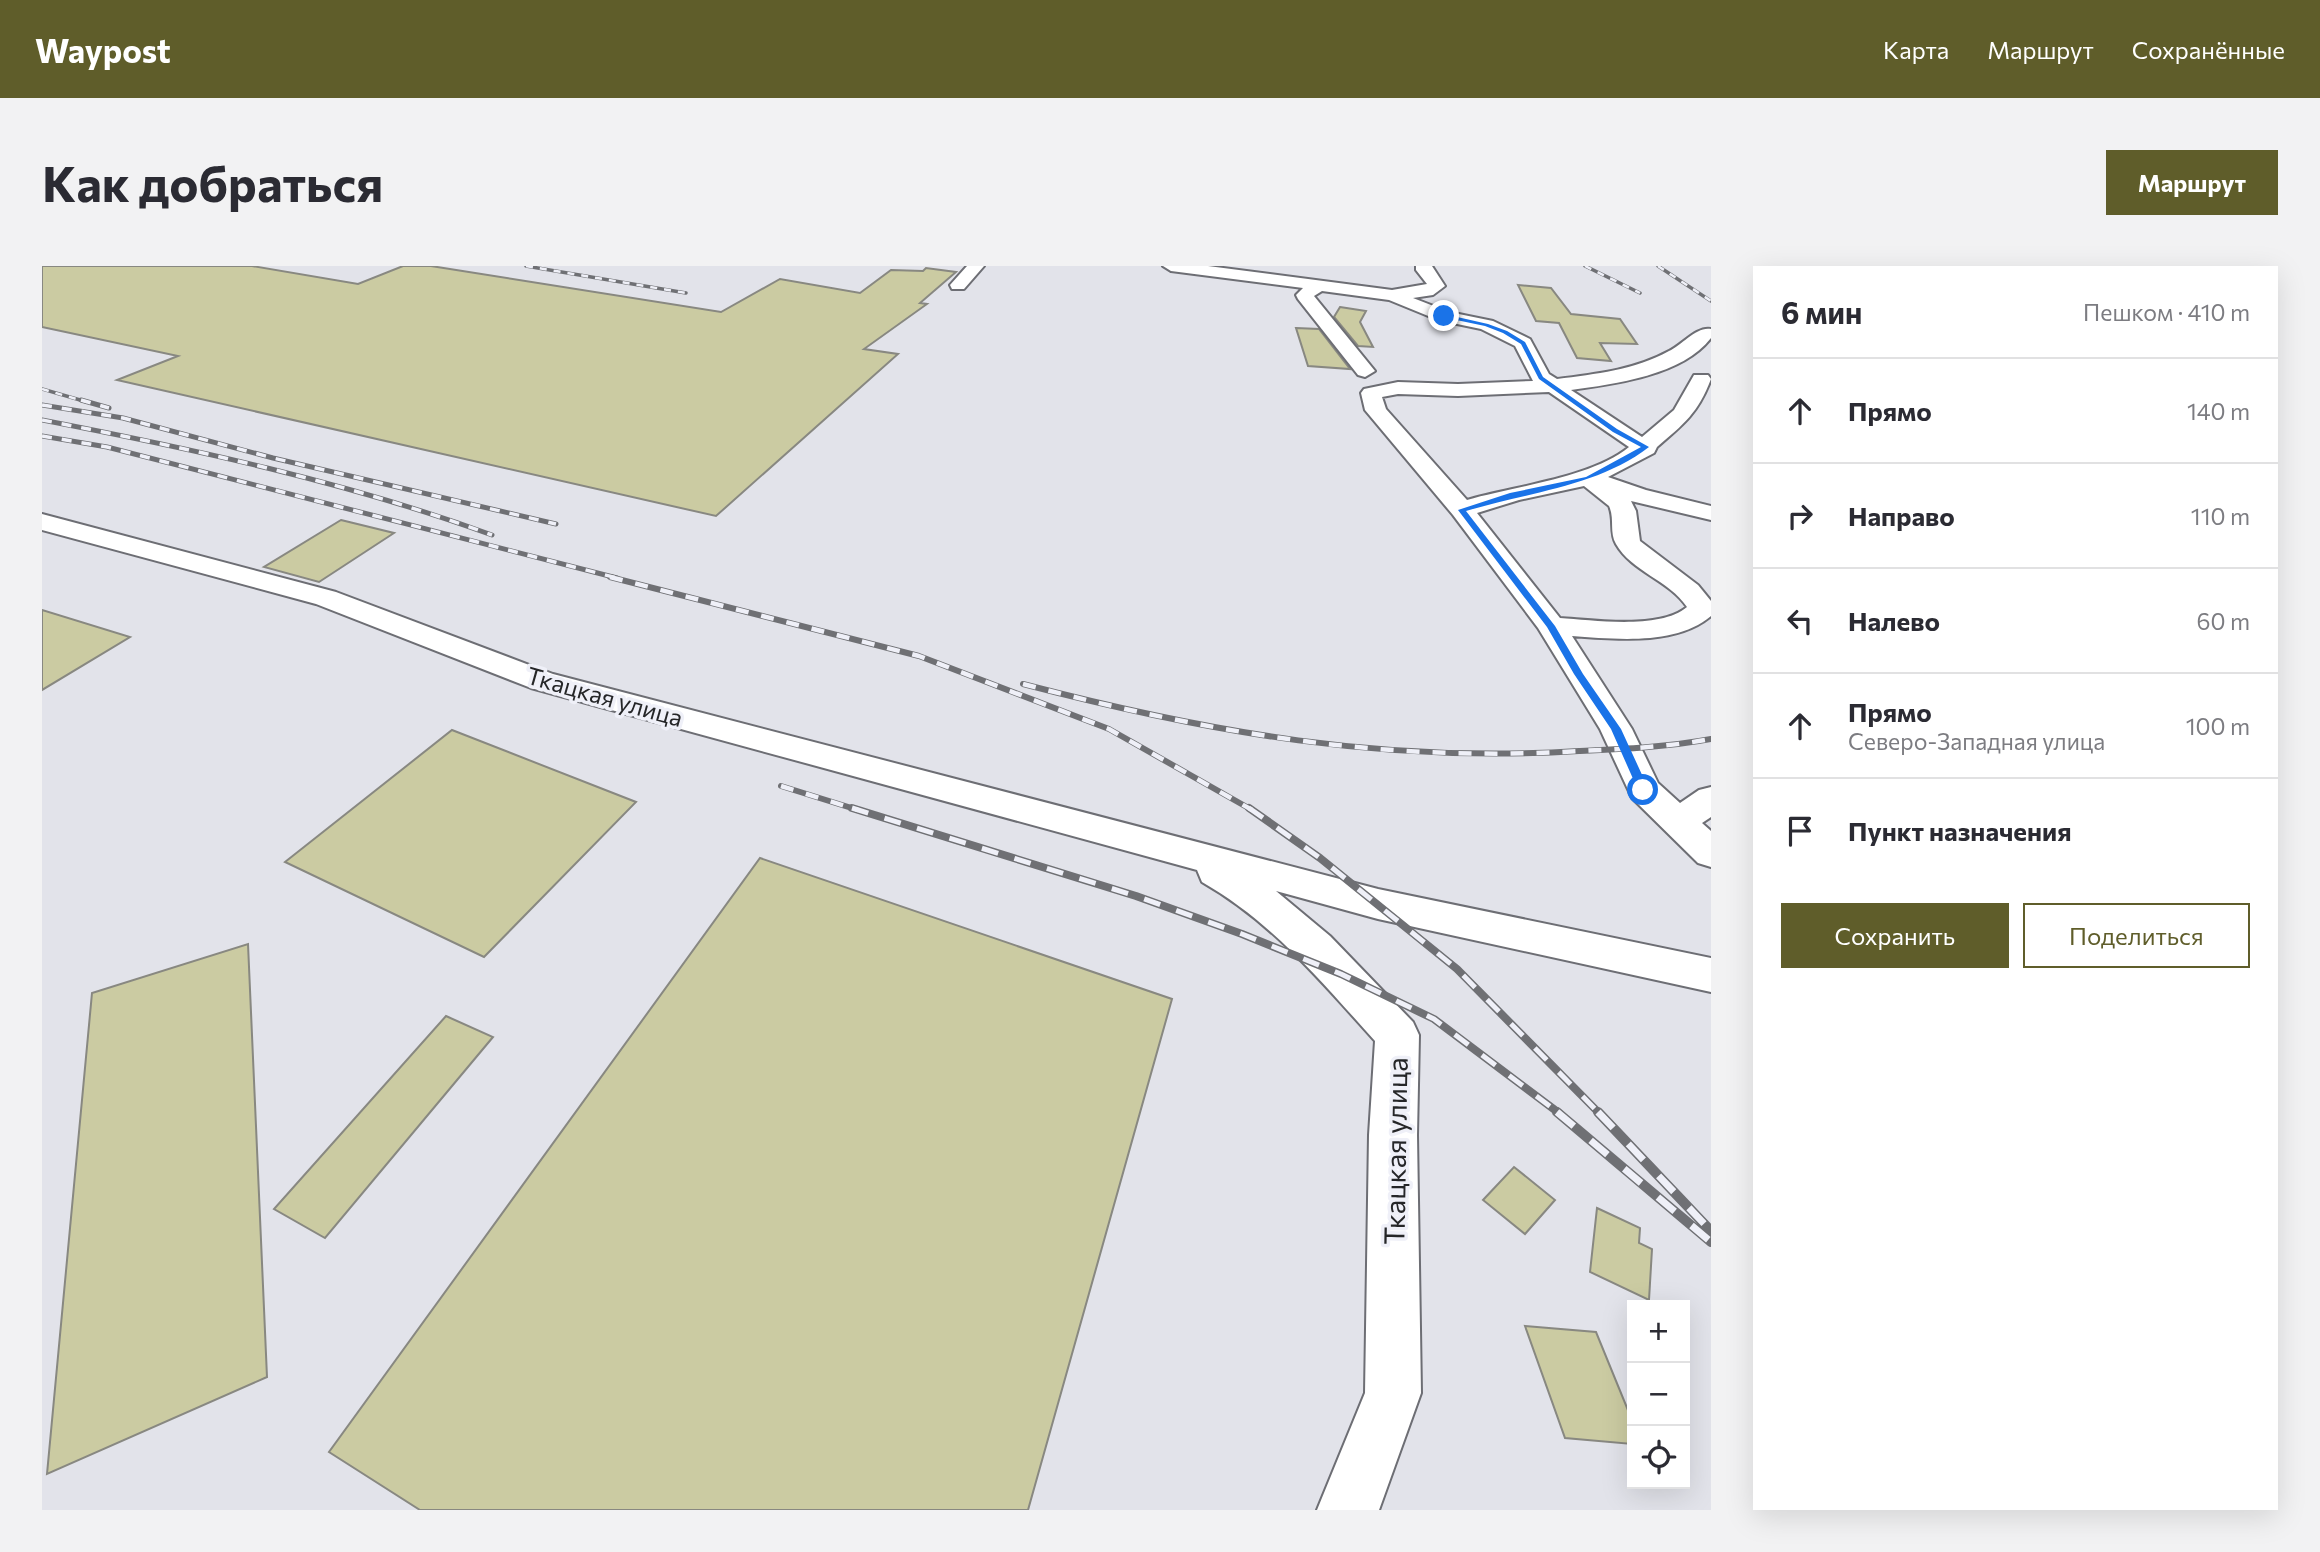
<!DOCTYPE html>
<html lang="ru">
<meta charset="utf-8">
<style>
:root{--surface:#fff;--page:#f2f2f3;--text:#2b2b33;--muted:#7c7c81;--line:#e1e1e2;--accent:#5f5d2a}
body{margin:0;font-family:Commissioner,sans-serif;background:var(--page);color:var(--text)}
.controls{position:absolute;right:21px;bottom:21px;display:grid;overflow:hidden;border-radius:0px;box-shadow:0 7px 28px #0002}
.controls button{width:63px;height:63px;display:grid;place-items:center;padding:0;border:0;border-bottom:2px solid var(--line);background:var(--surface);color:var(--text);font:35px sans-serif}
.stop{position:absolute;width:21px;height:21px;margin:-16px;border:5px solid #1a73e8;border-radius:50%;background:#fff}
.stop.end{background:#1a73e8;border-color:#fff;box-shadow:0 2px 7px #0008}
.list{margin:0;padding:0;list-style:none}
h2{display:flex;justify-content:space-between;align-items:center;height:91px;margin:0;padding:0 28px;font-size:30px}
h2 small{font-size:23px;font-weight:400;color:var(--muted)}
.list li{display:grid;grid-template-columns:46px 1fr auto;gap:21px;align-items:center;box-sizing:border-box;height:105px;padding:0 28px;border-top:2px solid var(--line)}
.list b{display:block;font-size:26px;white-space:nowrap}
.list p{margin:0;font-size:23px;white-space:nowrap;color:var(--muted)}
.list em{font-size:23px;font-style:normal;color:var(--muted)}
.actions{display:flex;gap:14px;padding:21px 28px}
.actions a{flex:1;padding:16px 0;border:2px solid var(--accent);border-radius:0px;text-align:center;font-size:24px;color:var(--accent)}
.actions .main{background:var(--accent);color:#fff}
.icon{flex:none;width:38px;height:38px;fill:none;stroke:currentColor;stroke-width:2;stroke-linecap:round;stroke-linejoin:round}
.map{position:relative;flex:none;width:1669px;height:1244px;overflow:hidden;border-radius:0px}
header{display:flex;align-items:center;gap:42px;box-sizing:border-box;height:98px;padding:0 35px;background:var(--accent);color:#fff}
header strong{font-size:33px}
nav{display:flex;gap:38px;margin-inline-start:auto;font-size:24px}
.intro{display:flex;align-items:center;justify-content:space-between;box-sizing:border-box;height:168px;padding:0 42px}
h1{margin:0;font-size:49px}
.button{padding:18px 32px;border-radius:0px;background:var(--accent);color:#fff;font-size:24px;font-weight:700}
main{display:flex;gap:42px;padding:0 42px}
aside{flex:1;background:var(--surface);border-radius:0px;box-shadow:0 7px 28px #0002}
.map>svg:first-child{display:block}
.building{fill:#cbcba2;stroke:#888881;stroke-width:2}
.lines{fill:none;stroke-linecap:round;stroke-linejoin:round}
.minor-casing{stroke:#6d6e74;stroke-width:4}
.minor{fill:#fff;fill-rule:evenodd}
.rail-far4-casing{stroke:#6f7074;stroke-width:3.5}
.rail-far3-casing{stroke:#6f7074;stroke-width:5}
.rail-far2-casing{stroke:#6f7074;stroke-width:6}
.rail-far1-casing{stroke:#6f7074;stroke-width:8}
.rail-casing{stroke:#6f7074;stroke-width:10}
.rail-far4{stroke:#eff0f8;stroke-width:2.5;stroke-dasharray:7;stroke-linecap:butt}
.rail-far3{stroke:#eff0f8;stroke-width:3.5;stroke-dasharray:10;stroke-linecap:butt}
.rail-far2{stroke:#eff0f8;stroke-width:4.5;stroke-dasharray:13;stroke-linecap:butt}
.rail-far1{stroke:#eff0f8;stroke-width:5;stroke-dasharray:17;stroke-linecap:butt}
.rail{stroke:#eff0f8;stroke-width:7;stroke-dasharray:22;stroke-linecap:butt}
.route{fill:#1a73e8}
.labels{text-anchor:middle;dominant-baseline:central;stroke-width:7;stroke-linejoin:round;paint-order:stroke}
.street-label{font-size:24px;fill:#252628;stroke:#eff0f8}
.near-street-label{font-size:28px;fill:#252628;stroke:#eff0f8}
</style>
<header>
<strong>Waypost</strong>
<nav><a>Карта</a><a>Маршрут</a><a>Сохранённые</a></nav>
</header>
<div class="intro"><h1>Как добраться</h1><a class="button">Маршрут</a></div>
<main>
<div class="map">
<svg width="1669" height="1244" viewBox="0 0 1669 1244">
<rect width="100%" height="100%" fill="#e2e3ea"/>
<!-- building -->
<path class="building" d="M0,0H210L316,18L361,0H389L679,46L738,13L818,27L849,4L881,5L884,2L914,6L878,37L885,38L822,83L856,88L674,250L75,114L136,90L0,61Z
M1476,19L1509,22L1529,48L1578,53L1595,78L1558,77L1569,95L1535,92L1517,57L1494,55Z
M1298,41L1324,45L1318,56L1331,81L1316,80L1292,51Z
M1254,62L1277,63L1308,103L1266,100Z
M299,254L352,267L277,316L222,301Z
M0,344L88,371L0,424Z
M410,464L594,536L442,691L243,596Z
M718,592L1130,733L986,1244H378L287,1186Z
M206,678L225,1111L5,1208L50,727Z
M404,750L451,771L283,972L232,943Z
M1472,901L1513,934L1483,968L1441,934Z
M1555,942L1598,962L1597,977L1610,983L1607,1034L1548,1006Z
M1483,1060L1554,1066L1590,1154V1178L1523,1172Z"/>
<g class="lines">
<!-- minor casing -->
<g class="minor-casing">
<path id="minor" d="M925,0H942L922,23H910L908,19Z
M1121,0H1166L1350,24L1385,18L1374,4V0H1390L1403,20L1391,29L1371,32L1407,46L1451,55L1488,73L1507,108L1515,113C1554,108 1592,104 1627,85C1640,79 1655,60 1669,63V72C1641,109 1573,118 1529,124L1600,171L1632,144L1652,109H1666L1669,113C1656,147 1642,158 1615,181L1612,187L1566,211L1604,224L1669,240V254L1589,235L1594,245L1598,275L1656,319L1669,335V350C1634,380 1573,373 1530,370L1590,463L1616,517L1638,537L1657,524L1669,521V551L1660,557L1669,565V601L1656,597L1590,532L1558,463L1496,362L1411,249L1323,144L1319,127L1322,123L1356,116L1416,118L1491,115L1473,80L1439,63L1396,54L1347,34L1280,25L1272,30L1333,105L1323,111L1316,109L1256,33L1254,29L1261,22L1129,5ZM1507,126L1587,181C1549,212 1473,220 1425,234L1344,143L1340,131L1356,128L1416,130ZM1542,220L1567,240C1573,253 1567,266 1574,278C1590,306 1627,314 1645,341C1618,364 1551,354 1518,352L1435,247L1477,234Z
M0,248L294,326L511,408L1336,623L1669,692V726L1336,653L1234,625L1288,670L1371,756L1377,769L1375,869L1379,1127L1337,1244H1275L1323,1127L1327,869L1333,775C1279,715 1230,656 1160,616L1155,604L489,422L274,338L0,264Z"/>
</g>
<!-- minor -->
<use href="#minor" class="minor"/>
<!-- rail-far4 casing -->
<g class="rail-far4-casing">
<path id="rail-far4" d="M484,0L644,27
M1543,0L1598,27
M1616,0L1669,35
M0,123L45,136"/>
</g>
<!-- rail-far3 casing -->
<g class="rail-far3-casing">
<path id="rail-far3" d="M39,134L67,142
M0,139L81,152L231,192L514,258
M0,154C151,183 305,216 450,269
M0,170L65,181L575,312"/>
</g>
<!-- rail-far2 casing -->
<g class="rail-far2-casing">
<path id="rail-far2" d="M568,311L877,390L1067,463L1210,544
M981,418C1169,467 1342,497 1537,485C1581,483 1626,481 1669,473
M739,520L816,544"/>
</g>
<!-- rail-far1 casing -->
<g class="rail-far1-casing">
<path id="rail-far1" d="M810,542L1094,630L1200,668L1299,708L1392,753L1517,847
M1207,542L1278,592L1415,703L1557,847"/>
</g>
<!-- rail casing -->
<g class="rail-casing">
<path id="rail" d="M1515,846L1669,976
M1556,846L1669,965"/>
</g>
<!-- rail-far4 -->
<use href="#rail-far4" class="rail-far4"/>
<!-- rail-far3 -->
<use href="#rail-far3" class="rail-far3"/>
<!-- rail-far2 -->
<use href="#rail-far2" class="rail-far2"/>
<!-- rail-far1 -->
<use href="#rail-far1" class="rail-far1"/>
<!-- rail -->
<use href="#rail" class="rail"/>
</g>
<!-- route -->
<path class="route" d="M1402,48L1446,58L1465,65L1483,76L1501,111L1575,163L1607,181C1555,221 1486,226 1424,245L1513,360L1541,408L1579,463L1607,524L1605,526L1596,524L1569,463L1532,408L1505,361L1416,244L1468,227L1544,211L1599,181L1571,166L1497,113L1479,78L1461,67L1443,60L1400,51Z"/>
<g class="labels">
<!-- street labels -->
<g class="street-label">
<text transform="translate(563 430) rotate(16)">Ткацкая улица</text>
</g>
<!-- near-street labels -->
<g class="near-street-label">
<text transform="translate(1353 885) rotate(-89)">Ткацкая улица</text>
</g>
</g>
</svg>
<div class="controls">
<button>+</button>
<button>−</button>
<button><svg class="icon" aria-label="locate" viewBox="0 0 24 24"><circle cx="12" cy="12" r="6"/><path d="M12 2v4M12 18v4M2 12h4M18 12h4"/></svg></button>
</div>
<div class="stop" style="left:1601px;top:524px"></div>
<div class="stop end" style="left:1402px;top:50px"></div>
</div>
<aside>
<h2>6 мин<small>Пешком · 410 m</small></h2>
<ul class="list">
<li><svg class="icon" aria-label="ahead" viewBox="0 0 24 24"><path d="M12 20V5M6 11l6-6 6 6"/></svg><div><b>Прямо</b></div><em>140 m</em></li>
<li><svg class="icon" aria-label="right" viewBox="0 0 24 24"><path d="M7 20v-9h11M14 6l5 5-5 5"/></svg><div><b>Направо</b></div><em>110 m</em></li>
<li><svg class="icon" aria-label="left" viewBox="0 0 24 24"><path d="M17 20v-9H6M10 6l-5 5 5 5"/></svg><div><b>Налево</b></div><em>60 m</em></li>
<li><svg class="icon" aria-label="ahead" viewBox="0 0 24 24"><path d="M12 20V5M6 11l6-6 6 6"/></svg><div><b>Прямо</b><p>Северо-Западная улица</p></div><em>100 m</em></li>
<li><svg class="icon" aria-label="arrive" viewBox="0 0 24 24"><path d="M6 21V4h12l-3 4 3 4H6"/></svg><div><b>Пункт назначения</b></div></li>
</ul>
<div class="actions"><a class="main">Сохранить</a><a>Поделиться</a></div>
</aside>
</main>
